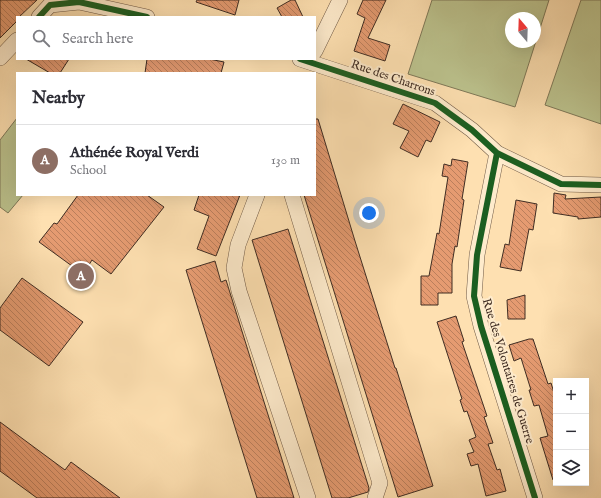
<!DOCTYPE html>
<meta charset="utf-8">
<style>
:root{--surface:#fff;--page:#f2f2f3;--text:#2b2b33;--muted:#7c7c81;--line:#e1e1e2;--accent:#8f2418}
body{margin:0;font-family:"IM FELL English",serif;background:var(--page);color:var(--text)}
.controls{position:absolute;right:12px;bottom:12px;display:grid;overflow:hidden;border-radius:0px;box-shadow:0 4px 16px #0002}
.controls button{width:36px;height:36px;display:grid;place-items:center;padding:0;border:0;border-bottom:1px solid var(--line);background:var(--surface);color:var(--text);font:20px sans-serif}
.compass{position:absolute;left:505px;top:12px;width:36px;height:36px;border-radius:50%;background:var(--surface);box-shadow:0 4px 16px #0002;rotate:341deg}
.you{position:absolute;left:369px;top:213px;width:14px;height:14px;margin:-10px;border:3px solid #fff;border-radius:50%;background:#1a73e8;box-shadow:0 0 0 6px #1a73e833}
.badge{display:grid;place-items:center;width:26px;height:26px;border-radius:50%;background:var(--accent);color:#fff;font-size:13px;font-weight:700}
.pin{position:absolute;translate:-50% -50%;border:2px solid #fff;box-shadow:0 1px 4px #0006}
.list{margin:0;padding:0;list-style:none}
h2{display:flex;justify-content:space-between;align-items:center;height:52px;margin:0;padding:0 16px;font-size:17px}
h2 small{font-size:13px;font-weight:400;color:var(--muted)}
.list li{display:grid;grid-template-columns:26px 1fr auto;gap:12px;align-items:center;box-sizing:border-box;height:72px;padding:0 16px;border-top:1px solid var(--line)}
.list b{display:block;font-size:15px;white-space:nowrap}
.list p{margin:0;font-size:13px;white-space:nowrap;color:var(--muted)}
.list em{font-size:13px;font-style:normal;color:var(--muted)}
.icon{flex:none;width:22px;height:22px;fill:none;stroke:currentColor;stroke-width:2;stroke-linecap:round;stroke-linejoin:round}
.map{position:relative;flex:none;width:601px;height:498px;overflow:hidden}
.search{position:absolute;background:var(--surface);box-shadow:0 4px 16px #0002;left:16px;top:16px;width:300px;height:44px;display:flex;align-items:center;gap:10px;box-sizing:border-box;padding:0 14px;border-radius:0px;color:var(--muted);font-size:15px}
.panel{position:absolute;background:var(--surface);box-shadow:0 4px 16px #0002;left:16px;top:72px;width:300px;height:124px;border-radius:0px}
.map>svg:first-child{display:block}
.garden{fill:#bcc38e;stroke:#7e7858;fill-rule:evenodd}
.building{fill:url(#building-back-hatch);stroke:#402d23}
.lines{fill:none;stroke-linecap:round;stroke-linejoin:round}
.minor-casing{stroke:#705a46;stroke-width:16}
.minor{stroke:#feebcc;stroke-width:15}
.cycleway-casing{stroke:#feebcc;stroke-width:8}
.cycleway{stroke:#1b5e20;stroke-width:6}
.labels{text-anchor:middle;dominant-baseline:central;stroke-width:4;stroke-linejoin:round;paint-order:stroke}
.street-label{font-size:12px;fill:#402d23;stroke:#feebcc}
</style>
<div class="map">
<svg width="601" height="498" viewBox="0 0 601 498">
<defs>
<pattern id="building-back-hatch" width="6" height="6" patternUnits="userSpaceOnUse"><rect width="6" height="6" fill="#e59b71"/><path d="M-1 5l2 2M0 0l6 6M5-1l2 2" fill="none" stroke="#bb7f5c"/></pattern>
</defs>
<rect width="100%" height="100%" fill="#fee0b1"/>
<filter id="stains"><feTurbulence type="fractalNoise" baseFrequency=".005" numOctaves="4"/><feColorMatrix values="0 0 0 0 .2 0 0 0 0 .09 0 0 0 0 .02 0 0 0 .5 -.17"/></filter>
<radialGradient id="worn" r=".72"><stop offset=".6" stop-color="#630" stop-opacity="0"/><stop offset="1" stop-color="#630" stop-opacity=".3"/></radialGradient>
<!-- garden -->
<path class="garden" d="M432,0H549L515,107L408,74ZM511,18H535V42H511Z
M581,0H601V124L545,105Z
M17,118V195H23L8,213L0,207V140Z"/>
<!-- building -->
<path class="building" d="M0,0H37L19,17H17V21L0,38Z
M197,0H239L235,15L196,2Z
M291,0H295L303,17H282L277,8Z
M363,0H386L368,38L390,45L385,61L354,51L365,18L357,14Z
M26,59H69L60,73H50Z
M147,59H209L224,62L221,73H145Z
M403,104L440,122L431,142L426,140L418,157L400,148L409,131L393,124Z
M315,119H318L355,241L395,368H396L433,486L398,497L304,195H315Z
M452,159L468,162L462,199L464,200L457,247L455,246L452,264V293H438V305H421V276H429L437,233L439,234L448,177L442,176L444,164L451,166Z
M554,193L566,195L565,199L601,197V217L578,219V217L553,213Z
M78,195H147L164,207L111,274L92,260L83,274L39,242L54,223L57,224Z
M199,195H240L216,256L197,249L209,216L194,210Z
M516,200L537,204L533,230L529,229L521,271L500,267L505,244L509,245Z
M288,229L369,488L368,492L348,498H332L252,240Z
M215,261L221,282L226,280L294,498H257L186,270Z
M22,278L83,322L49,366L0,330V308Z
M525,295V319H508L507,300Z
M456,316L464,341L462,342L487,416L484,417L493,443L488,444L497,470L500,469L506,491L486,496L478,464L471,466L467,454L474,452L469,440L476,437L467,411L464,412L460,400L462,399L437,322Z
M529,339H533L548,384L551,383L556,399V480H553L540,438L548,436L539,405L534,406L529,390H531L521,358L514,361L509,345Z
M0,422L65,470L71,462L120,498H37L0,471Z"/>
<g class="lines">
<!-- minor casing -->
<g class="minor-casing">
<path id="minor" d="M39,17L50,5L79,2L147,17
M315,51L340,0
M0,58L17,40
M300,59L435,103L472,130L497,153L561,184L601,185
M497,153L477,255L474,296L481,326L535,498
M257,195L238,245L234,268L239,291L308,498
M292,195L380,483L375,498"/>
</g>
<!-- minor -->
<use href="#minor" class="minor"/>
<!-- cycleway casing -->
<g class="cycleway-casing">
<path id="cycleway" d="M39,17L50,5L79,2L147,17
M300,59L435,103L472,130L497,153L561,184L601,185
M497,153L477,255L474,296L481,326L535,498"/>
</g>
<!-- cycleway -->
<use href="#cycleway" class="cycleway"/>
</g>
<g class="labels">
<!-- street labels -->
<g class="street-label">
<text transform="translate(393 78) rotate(19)">Rue des Charrons</text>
<text transform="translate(508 371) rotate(73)">Rue des Volontaires de Guerre</text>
</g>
</g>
<rect width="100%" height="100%" filter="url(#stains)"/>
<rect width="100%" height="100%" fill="url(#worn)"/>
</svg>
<div class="controls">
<button>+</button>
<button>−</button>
<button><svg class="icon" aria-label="layers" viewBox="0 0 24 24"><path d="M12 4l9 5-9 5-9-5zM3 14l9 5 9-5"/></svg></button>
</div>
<svg class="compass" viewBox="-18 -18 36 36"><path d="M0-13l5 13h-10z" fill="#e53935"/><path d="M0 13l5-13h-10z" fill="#7c7c81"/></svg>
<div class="you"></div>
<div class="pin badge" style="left:81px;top:276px;background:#8d6e63">A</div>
<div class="search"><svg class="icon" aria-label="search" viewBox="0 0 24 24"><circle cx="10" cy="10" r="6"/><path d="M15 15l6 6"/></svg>Search here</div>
<section class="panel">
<h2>Nearby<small></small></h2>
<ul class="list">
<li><span class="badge" style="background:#8d6e63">A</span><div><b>Athénée Royal Verdi</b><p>School</p></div><em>130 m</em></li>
</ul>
</section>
</div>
